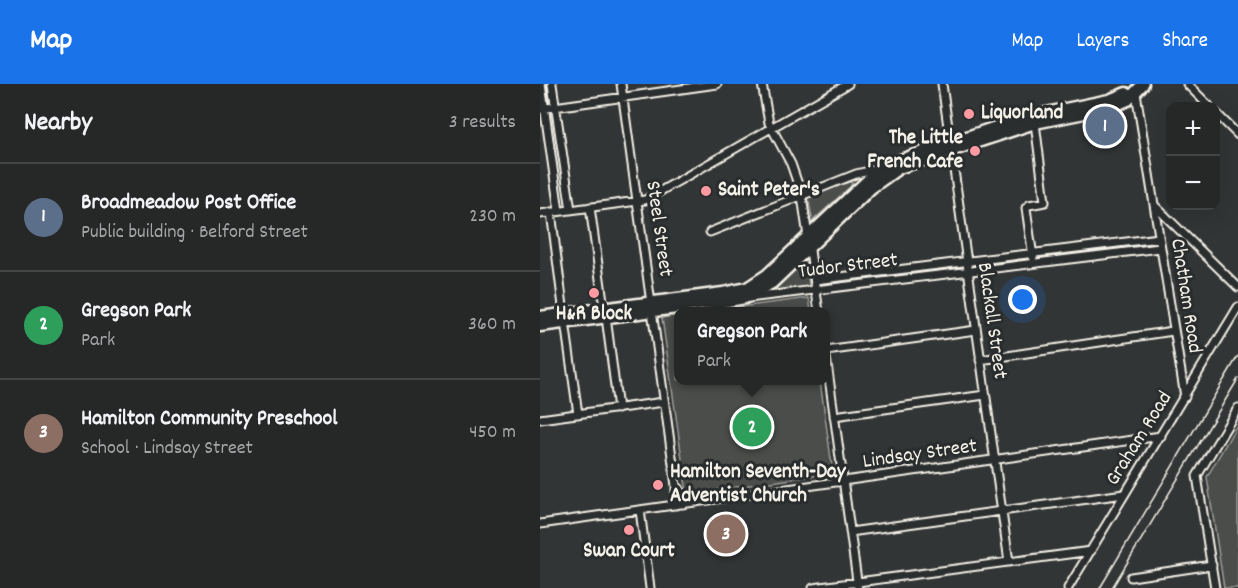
<!DOCTYPE html>
<meta charset="utf-8">
<style>
:root{--surface:#262828;--page:#2e3030;--text:#f1f3f6;--muted:#a4a6a8;--line:#424445;--accent:#1a73e8}
body{margin:0;font-family:Dekko,sans-serif;background:var(--page);color:var(--text)}
.controls{position:absolute;right:18px;top:18px;display:grid;overflow:hidden;border-radius:12px;box-shadow:0 6px 24px #0002}
.controls button{width:54px;height:54px;display:grid;place-items:center;padding:0;border:0;border-bottom:2px solid var(--line);background:var(--surface);color:var(--text);font:30px sans-serif}
.you{position:absolute;left:483px;top:216px;width:21px;height:21px;margin:-15px;border:4px solid #fff;border-radius:50%;background:#1a73e8;box-shadow:0 0 0 9px #1a73e833}
.badge{display:grid;place-items:center;width:39px;height:39px;border-radius:50%;background:var(--accent);color:#fff;font-size:20px;font-weight:700}
.pin{position:absolute;translate:-50% -50%;border:3px solid #fff;box-shadow:0 2px 6px #0006}
.popup{position:absolute;left:134px;top:223px;width:156px;height:78px;box-sizing:border-box;display:grid;place-content:center;border-radius:12px;background:var(--surface);filter:drop-shadow(0 2px 4px #0005);font-size:20px;white-space:nowrap;color:var(--muted)}
.popup b{font-size:22px;color:var(--text)}
.popup::after{content:'';position:absolute;left:50%;top:100%;margin-left:-12px;border:12px solid transparent;border-top-color:var(--surface)}
.list{margin:0;padding:0;list-style:none}
h2{display:flex;justify-content:space-between;align-items:center;height:78px;margin:0;padding:0 24px;font-size:26px}
h2 small{font-size:20px;font-weight:400;color:var(--muted)}
.list li{display:grid;grid-template-columns:39px 1fr auto;gap:18px;align-items:center;box-sizing:border-box;height:108px;padding:0 24px;border-top:2px solid var(--line)}
.list b{display:block;font-size:22px;white-space:nowrap}
.list p{margin:0;font-size:20px;white-space:nowrap;color:var(--muted)}
.list em{font-size:20px;font-style:normal;color:var(--muted)}
.map{position:relative;flex:none;width:698px;height:504px;overflow:hidden}
header{display:flex;align-items:center;gap:36px;box-sizing:border-box;height:84px;padding:0 30px;background:var(--accent);color:#fff}
header strong{font-size:28px}
nav{display:flex;gap:33px;margin-inline-start:auto;font-size:21px}
main{display:flex}
aside{flex:1;background:var(--surface)}
.map>svg:first-child{display:block}
.green{fill:#4b4d4c;stroke:#a09f9a;stroke-width:1.5}
.lines{fill:none;stroke-linecap:round;stroke-linejoin:round}
.minor-casing{stroke:#f4f1e8;stroke-width:11}
.primary-casing{stroke:#f4f1e8;stroke-width:15}
.minor{stroke:#2a2d2e;stroke-width:7}
.primary{stroke:#2a2d2e;stroke-width:10}
.rail{stroke:#f4f1e8;stroke-width:1.5}
.poi-dot{fill:#ff9aa2;stroke:#2a2d2e;stroke-width:2}
.labels{text-anchor:middle;dominant-baseline:central;stroke-width:6;stroke-linejoin:round;paint-order:stroke}
.poi-label{font-size:21px;font-weight:bold;fill:#f4f1e8;stroke:#2a2d2e;text-anchor:start}
.street-label{font-size:21px;fill:#f4f1e8;stroke:#2a2d2e}
</style>
<header>
<strong>Map</strong>
<nav><a>Map</a><a>Layers</a><a>Share</a></nav>
</header>
<main>
<aside>
<h2>Nearby<small>3 results</small></h2>
<ul class="list">
<li><span class="badge" style="background:#5c6f8a">1</span><div><b>Broadmeadow Post Office</b><p>Public building · Belford Street</p></div><em>230 m</em></li>
<li><span class="badge" style="background:#2e9e5b">2</span><div><b>Gregson Park</b><p>Park</p></div><em>360 m</em></li>
<li><span class="badge" style="background:#8d6e63">3</span><div><b>Hamilton Community Preschool</b><p>School · Lindsay Street</p></div><em>450 m</em></li>
</ul>
</aside>
<div class="map">
<svg width="698" height="504" viewBox="0 0 698 504">
<rect width="100%" height="100%" fill="#323535"/>
<filter id="ink" filterUnits="userSpaceOnUse"><feTurbulence type="fractalNoise" baseFrequency=".0167" numOctaves="2"/><feDisplacementMap in="SourceGraphic" scale="12" xChannelSelector="R" yChannelSelector="G"/><feConvolveMatrix kernelMatrix="1 2 1 2 8 2 1 2 1" color-interpolation-filters="sRGB"/></filter>
<g filter="url(#ink)">
<!-- green -->
<path class="green" d="M309,97L312,99L310,103L268,141L267,135L272,134L269,118H264L266,112Z
M598,159V164L496,177V172Z
M264,177L267,178L269,204L233,210L231,207Z
M418,181L419,186L291,202L290,198Z
M269,214L271,227H168Z
M138,231V296L280,297L293,389L147,410L122,234Z
M698,339V504H684L667,393Z"/>
<g class="lines">
<!-- minor casing -->
<g class="minor-casing">
<path id="minor" d="M1,0L19,127
M12,0L31,126
M81,0L136,402V421
M222,0L229,39L251,80L262,112L279,228
M402,0L469,478
M647,0L669,22
M596,9L645,313
M0,25L177,0
M676,29L698,51
M614,121L698,203
M50,123L64,224
M11,128L24,230
M0,130L105,116L308,0
M170,148L316,90L342,84
M493,173L486,124L489,121L505,118L495,39
M275,196L619,154
M209,214L620,164
M66,233L78,325
M25,238L38,330
M286,267L436,246
M286,272L318,504
M440,276L633,247
M294,332L445,311
M0,335L124,318
M136,402L140,406L143,420
M100,426L110,504
M0,440L621,352
M310,448L584,410
M591,493L672,481
M273,504L551,467
M528,504L698,223
M675,504L657,392L698,324"/>
</g>
<!-- primary casing -->
<g class="primary-casing">
<path id="primary" d="M0,233L183,209L207,204L227,191L328,96L357,77L482,34L569,16L586,9
M0,242L182,218L205,214L232,199L331,104L359,84L495,39L569,24L588,16L603,0"/>
</g>
<!-- minor -->
<use href="#minor" class="minor"/>
<!-- primary -->
<use href="#primary" class="primary"/>
<!-- rail -->
<path class="rail" d="M560,504L698,272
M572,504L698,295"/>
</g>
</g>
<!-- markers -->
<g class="poi-dot">
<circle cx="429" cy="30" r="6"/>
<circle cx="435" cy="67" r="6"/>
<circle cx="166" cy="107" r="6"/>
<circle cx="54" cy="209" r="6"/>
<circle cx="118" cy="401" r="6"/>
<circle cx="89" cy="446" r="6"/>
</g>
<g class="labels">
<!-- poi labels -->
<g class="poi-label">
<text x="441" y="30">Liquorland</text>
<text x="423" y="55" text-anchor="end">The Little<tspan x="423" dy="24">French Cafe</tspan></text>
<text x="178" y="107">Saint Peter's</text>
<text x="54" y="231" text-anchor="middle">H&amp;R Block</text>
<text x="130" y="389">Hamilton Seventh-Day<tspan x="130" dy="24">Adventist Church</tspan></text>
<text x="89" y="468" text-anchor="middle">Swan Court</text>
</g>
<!-- street labels -->
<g class="street-label">
<text transform="translate(118 145) rotate(82)">Steel Street</text>
<text transform="translate(308 183) rotate(-7)">Tudor Street</text>
<text transform="translate(645 212) rotate(81)">Chatham Road</text>
<text transform="translate(451 237) rotate(82)">Blackall Street</text>
<text transform="translate(600 355) rotate(-58)">Graham Road</text>
<text transform="translate(380 371) rotate(-8)">Lindsay Street</text>
</g>
</g>
</svg>
<div class="controls">
<button>+</button>
<button>−</button>
</div>
<div class="you"></div>
<div class="pin badge" style="left:565px;top:42px;background:#5c6f8a">1</div>
<div class="pin badge" style="left:212px;top:343px;background:#2e9e5b">2</div>
<div class="popup"><b>Gregson Park</b>Park</div>
<div class="pin badge" style="left:186px;top:450px;background:#8d6e63">3</div>
</div>
</main>
